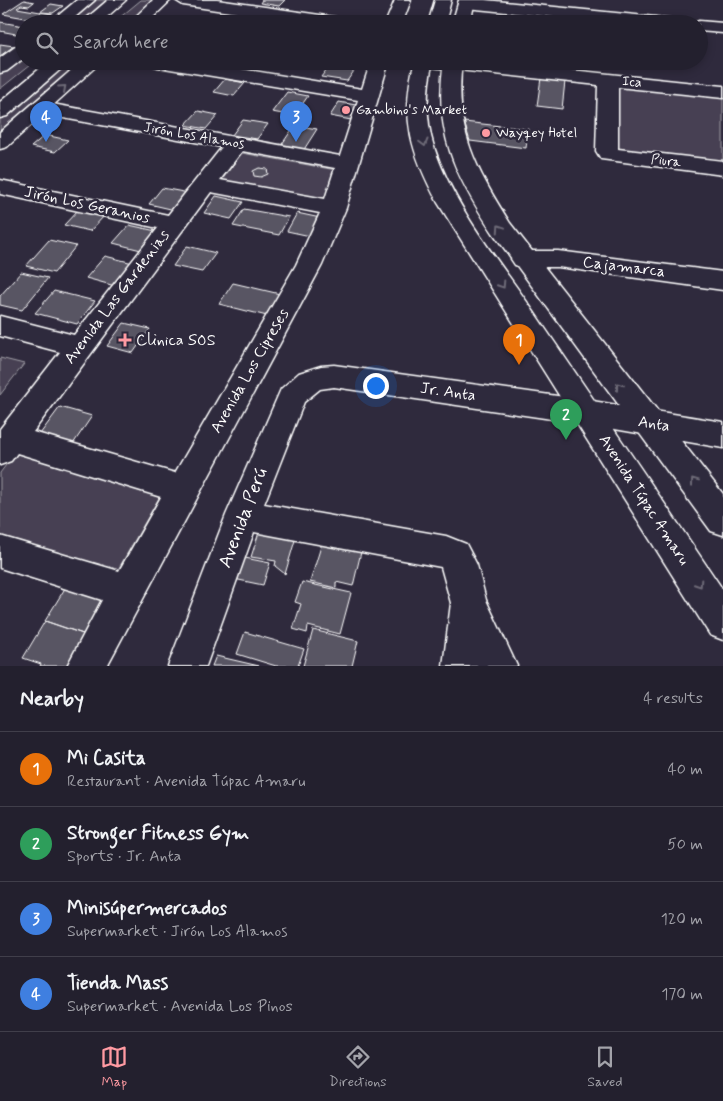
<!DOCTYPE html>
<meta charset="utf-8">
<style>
:root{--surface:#23202e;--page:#2f2d3a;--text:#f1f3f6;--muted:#a3a3aa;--line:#403e4a;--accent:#ff9aa2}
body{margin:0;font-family:Mynerve,sans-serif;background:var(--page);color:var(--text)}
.you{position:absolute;left:375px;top:385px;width:18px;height:18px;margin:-12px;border:4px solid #fff;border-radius:50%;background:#1a73e8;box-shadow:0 0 0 8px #1a73e833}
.badge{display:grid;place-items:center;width:32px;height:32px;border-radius:50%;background:var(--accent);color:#fff;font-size:16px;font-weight:700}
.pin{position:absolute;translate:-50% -41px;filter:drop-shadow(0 1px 2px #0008)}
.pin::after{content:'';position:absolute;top:26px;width:18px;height:15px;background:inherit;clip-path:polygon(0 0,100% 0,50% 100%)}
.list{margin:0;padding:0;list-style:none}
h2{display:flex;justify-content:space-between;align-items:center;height:65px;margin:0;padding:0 20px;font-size:21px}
h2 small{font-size:16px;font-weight:400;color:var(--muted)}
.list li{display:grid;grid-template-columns:32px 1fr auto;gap:15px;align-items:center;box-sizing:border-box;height:75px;padding:0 20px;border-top:1px solid var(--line)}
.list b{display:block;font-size:19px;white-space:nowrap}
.list p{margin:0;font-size:16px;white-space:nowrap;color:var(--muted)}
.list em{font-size:16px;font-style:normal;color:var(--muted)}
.icon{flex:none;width:28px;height:28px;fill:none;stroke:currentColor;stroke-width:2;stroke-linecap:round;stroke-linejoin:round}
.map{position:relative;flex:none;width:723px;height:666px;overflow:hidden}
.search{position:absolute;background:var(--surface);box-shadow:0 2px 8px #0003;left:15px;right:15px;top:15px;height:55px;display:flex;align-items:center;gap:12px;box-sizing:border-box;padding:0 18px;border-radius:28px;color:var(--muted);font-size:19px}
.sheet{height:365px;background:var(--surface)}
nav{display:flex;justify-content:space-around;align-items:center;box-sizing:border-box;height:70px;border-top:1px solid var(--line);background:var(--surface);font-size:14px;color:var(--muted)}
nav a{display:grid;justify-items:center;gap:2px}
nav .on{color:var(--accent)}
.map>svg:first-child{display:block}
.green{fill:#464152;stroke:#a2a0a8}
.building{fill:#595564;stroke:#fff}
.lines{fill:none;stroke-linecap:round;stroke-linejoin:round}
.minor-casing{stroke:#fff;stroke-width:3}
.major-casing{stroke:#fff;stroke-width:3}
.highway-casing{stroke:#fff;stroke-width:3}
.minor{fill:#2f2a3d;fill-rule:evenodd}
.major{fill:#2f2a3d;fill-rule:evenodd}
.highway{fill:#2f2a3d;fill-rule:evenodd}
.oneway{stroke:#6d6a77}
.poi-dot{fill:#ff9aa2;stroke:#2f2a3d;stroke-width:2}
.labels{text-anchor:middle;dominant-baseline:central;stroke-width:5;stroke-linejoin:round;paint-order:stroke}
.far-street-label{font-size:14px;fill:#fff;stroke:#2f2a3d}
.far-poi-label{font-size:14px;fill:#fff;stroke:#2f2a3d;text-anchor:start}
.street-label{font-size:16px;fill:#fff;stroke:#2f2a3d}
.poi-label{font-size:16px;fill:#fff;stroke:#2f2a3d;text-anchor:start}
.near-street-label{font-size:19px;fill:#fff;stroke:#2f2a3d}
</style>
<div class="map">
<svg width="723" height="666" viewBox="0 0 723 666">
<rect width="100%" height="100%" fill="#2f2a3d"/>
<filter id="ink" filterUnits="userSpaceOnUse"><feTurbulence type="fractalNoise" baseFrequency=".02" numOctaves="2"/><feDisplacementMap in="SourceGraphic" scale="10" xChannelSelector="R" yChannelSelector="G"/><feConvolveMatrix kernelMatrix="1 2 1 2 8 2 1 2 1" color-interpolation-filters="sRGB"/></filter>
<g filter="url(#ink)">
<!-- green -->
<path class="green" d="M95,0H112L83,24H64Z
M141,0H155L127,24H112Z
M24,55V61H35L0,89V74Z
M67,61H84L0,133V117Z
M617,86L723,97V162L617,149Z
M242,153L336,170L326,199L222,180Z
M0,358L24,364L0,395Z
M15,453L160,496L116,573L0,538V473Z"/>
<!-- building -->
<path class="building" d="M24,0L34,2L29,6L21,5L17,8L52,14L42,21L3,14Z
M262,0H285L279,6L260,3Z
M51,4L63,6L53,13L40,12Z
M0,22L24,26V33L21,35L0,31Z
M0,44L14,46L0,56Z
M333,61H361L347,81L321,77Z
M541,78L565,81L562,109L537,106Z
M225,79L245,83L234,96L214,92Z
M287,92L308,96L294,116L272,112Z
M339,102L356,105L351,120L330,116Z
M198,111L218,115L206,129L185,125Z
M243,120L268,124L257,139L232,135Z
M464,122L528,129L526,148L470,141Z
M295,125L317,129L303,151L280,147Z
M45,135L68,140L55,152L31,147Z
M259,168L267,169L268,174L261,177L254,176L253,171Z
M162,188L189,193L175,210L149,204Z
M216,196L243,202L231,219L204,213Z
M80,208L106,214L90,231L64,225Z
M244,209L289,217L279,235L233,226Z
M297,213L325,219L315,237L287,231Z
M129,225L156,231L141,250L113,243Z
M49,240L76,246L54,273L26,266Z
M187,246L216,253L202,272L173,266Z
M105,256L133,263L115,286L86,278Z
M21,272L48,278L22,310L0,305V296Z
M233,283L280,294L267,316L219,304Z
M54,291L95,301L77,324L35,313Z
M124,323L150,329L133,353L107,346Z
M60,407L92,416L73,444L40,434Z
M262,523L298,530L285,574L275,566L276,561L251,557Z
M322,543L361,552L353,586L336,582V588L310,582Z
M230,555L270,563L263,585L229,578Z
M302,582L351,593L340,634L308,626L307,633L293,629L301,604L295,602Z
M67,585L107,597L86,635L45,621Z
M45,621L86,635L68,666H40L41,664L23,658Z
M313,630L358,641L352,666H303Z
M245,632L304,649L298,666H276L237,654Z
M216,656L259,666H212Z"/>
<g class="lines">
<!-- minor casing -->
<g class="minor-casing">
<path id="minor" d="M175,0H217L347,19L355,24H311L183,5Z
M395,0H411L402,24H385Z
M460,0H485L676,19L684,24H623L466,8L460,6L458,3Z
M699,21L723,23V33L699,31V24H692Z
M149,61H193L362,89L371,61H389L346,208L322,265L107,666H67L102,600L0,568V536L119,571L161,497L17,453L11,461L0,465V429L60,352L0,336V316L74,335L158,228L0,194V180L168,215L222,147L41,114L34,112L31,108L34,104L41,102L340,156L358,100L158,67L152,65ZM242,151L335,168L325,199L220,180ZM211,192L320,213L296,265L175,473L33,432Z
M421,61H485L723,86V98L618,87V149L723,161V175L601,159L596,151L598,85L430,67L424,65Z
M524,251H558L723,272V290L558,267H524L515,265L511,259L515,253Z
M334,365L586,400L723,422V448L586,424L334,387L320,389L304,402L264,504L446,536L466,544L477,565L486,600L517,666H443L451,603L441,567L254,532L206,666H168L226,515L281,389L299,373L321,366Z"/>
</g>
<!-- major casing -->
<g class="major-casing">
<path id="major" d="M108,0H126L99,24H80Z
M435,0H451L445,24H428Z
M459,0H475L470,24H452Z
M49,61H70L7,116L0,118V102Z
M415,61H433C426,90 425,118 434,147C454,208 500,262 536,315C598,406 661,498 723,590V640L710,635L438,203C412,155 399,116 415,61Z
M444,61H462C454,129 475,168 510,223L723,494V535L711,531L493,233C455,176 433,131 444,61Z"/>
</g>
<!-- highway casing -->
<g class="highway-casing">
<path id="highway" d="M77,0H95L67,24H48Z
M153,0H171L146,24H128Z
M24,44V58L7,71L0,73V58L18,45Z
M82,61H102L7,147L0,149V132Z"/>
</g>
<!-- minor -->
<use href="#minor" class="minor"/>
<!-- major -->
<use href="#major" class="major"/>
<!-- highway -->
<use href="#highway" class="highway"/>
</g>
<!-- one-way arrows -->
<defs><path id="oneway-chevron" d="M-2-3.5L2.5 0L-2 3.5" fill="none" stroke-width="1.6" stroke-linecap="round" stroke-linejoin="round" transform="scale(1.25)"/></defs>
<g class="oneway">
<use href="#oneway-chevron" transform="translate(63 88) rotate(-42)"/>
<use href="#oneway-chevron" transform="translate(424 143) rotate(75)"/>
<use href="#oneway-chevron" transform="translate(500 228) rotate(-124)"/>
<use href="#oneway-chevron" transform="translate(502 285) rotate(57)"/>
<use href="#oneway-chevron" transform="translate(619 386) rotate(-127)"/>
<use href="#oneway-chevron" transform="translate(694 481) rotate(-127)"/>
<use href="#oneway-chevron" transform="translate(699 584) rotate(57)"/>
</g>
</g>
<!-- markers -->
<g class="poi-dot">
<circle cx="346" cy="110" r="5"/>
<circle cx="486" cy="133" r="5"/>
<path d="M122.5 332.5h5v5h5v5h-5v5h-5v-5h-5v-5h5z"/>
</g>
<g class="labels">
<!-- far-street labels -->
<g class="far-street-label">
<text transform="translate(632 82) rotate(6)">Ica</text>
<text transform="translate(194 136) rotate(10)">Jirón Los Alamos</text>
<text transform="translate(666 161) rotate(7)">Piura</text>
</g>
<!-- far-poi labels -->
<g class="far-poi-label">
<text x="356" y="110">Gambino's Market</text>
<text x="496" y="133">Wayqey Hotel</text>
</g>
<!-- street labels -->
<g class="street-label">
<text transform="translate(87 205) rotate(12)">Jirón Los Geranios</text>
<text transform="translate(624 267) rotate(7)">Cajamarca</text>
<text transform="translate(117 297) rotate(-53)">Avenida Las Gardenias</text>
<text transform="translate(250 371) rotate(-60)">Avenida Los Cipreses</text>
<text transform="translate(448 392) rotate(8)">Jr. Anta</text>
<text transform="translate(654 424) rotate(9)">Anta</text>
<text transform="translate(644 500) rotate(57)">Avenida Túpac Amaru</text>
</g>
<!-- poi labels -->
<g class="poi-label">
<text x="136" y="340">Clinica SOS</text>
</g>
<!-- near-street labels -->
<g class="near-street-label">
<text transform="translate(243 518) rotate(-69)">Avenida Perú</text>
</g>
</g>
</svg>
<div class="you"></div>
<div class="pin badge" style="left:519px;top:365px;background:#e8710a">1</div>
<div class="pin badge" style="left:566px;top:440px;background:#2e9e5b">2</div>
<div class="pin badge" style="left:296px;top:142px;background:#3f7fe0">3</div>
<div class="pin badge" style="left:46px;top:142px;background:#3f7fe0">4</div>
<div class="search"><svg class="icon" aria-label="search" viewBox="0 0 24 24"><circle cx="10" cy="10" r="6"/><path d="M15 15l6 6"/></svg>Search here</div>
</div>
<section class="sheet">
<h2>Nearby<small>4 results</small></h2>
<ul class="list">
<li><span class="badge" style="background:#e8710a">1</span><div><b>Mi Casita</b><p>Restaurant · Avenida Túpac Amaru</p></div><em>40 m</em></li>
<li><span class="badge" style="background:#2e9e5b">2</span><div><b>Stronger Fitness Gym</b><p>Sports · Jr. Anta</p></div><em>50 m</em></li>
<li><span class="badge" style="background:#3f7fe0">3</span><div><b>Minisúpermercados</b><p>Supermarket · Jirón Los Alamos</p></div><em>120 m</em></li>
<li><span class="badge" style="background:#3f7fe0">4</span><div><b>Tienda Mass</b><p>Supermarket · Avenida Los Pinos</p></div><em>170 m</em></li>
</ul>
</section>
<nav>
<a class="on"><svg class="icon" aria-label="map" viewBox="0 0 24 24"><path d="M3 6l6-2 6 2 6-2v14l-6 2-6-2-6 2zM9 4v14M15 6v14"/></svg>Map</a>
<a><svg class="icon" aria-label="directions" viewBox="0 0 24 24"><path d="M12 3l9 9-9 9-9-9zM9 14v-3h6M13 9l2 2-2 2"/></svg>Directions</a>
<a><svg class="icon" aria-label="saved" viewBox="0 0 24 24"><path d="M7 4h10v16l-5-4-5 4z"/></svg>Saved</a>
</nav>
